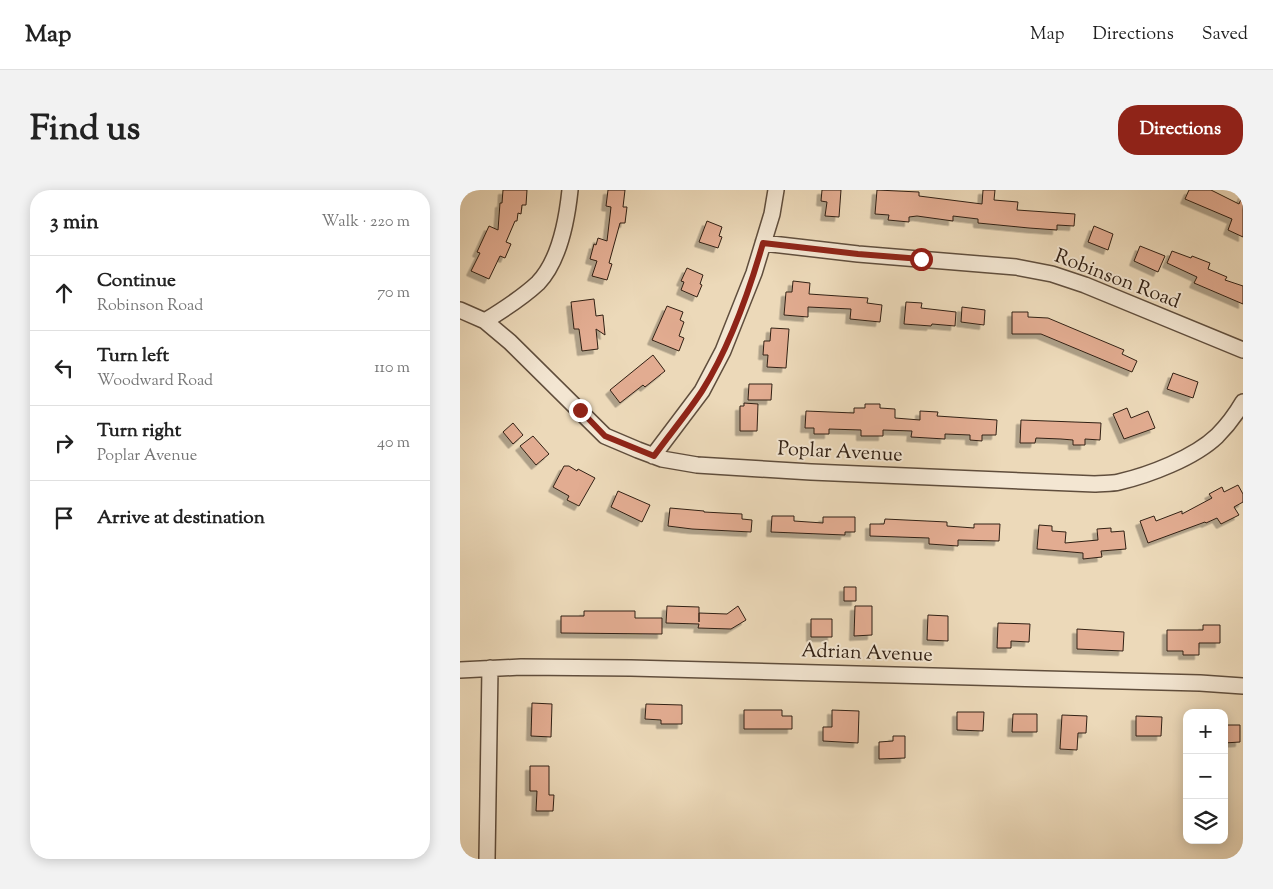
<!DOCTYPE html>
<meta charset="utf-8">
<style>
:root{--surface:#fff;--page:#f2f2f2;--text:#222;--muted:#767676;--line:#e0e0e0;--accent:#8f2418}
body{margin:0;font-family:"Sorts Mill Goudy",serif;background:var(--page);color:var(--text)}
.controls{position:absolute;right:15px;bottom:15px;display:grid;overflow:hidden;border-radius:10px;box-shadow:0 2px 12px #0003}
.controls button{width:45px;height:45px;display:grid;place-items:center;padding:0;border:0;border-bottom:1px solid var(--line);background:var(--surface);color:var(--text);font:25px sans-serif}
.stop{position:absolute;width:15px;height:15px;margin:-11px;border:4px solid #8f2418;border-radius:50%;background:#fff}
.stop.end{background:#8f2418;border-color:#fff;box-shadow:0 1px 5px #0008}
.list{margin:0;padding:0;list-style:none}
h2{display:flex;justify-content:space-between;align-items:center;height:65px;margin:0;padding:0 20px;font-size:21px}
h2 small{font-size:16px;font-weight:400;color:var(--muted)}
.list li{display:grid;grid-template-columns:32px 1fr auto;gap:15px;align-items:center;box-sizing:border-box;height:75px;padding:0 20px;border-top:1px solid var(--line)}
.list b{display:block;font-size:19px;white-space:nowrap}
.list p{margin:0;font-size:16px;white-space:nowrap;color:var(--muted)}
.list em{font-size:16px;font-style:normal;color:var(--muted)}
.icon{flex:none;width:28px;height:28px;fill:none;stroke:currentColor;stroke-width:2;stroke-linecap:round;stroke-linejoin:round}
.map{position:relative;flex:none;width:783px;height:669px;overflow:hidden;border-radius:20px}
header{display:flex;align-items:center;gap:30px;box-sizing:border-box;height:70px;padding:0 25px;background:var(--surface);border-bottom:1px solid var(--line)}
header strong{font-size:24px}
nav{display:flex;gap:28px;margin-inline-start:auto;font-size:18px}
.intro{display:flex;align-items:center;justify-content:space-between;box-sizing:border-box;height:120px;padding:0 30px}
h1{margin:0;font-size:35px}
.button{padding:12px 22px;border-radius:20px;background:var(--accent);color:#fff;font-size:18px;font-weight:700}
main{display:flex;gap:30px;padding:0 30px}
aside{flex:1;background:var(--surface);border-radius:20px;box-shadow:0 2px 12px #0003}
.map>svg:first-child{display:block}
.building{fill:#e2ac91;stroke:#312014;filter:url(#shadow)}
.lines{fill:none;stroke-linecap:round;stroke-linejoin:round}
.minor-casing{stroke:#604e3d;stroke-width:18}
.minor{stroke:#f3e6d2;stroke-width:15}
.route{stroke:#8f2418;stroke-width:6}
.labels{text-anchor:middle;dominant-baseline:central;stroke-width:4;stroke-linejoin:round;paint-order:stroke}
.street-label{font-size:20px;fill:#312014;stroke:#f3e6d2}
</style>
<header>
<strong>Map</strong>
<nav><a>Map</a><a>Directions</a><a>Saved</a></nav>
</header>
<div class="intro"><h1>Find us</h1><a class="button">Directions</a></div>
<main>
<aside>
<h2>3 min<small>Walk · 220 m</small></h2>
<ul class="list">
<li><svg class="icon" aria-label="ahead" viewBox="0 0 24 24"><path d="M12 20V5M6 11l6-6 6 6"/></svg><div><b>Continue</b><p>Robinson Road</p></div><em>70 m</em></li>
<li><svg class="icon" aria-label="left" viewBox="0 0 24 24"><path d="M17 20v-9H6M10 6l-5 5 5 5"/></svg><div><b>Turn left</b><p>Woodward Road</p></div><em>110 m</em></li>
<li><svg class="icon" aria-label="right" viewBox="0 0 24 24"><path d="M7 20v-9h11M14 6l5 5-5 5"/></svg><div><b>Turn right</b><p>Poplar Avenue</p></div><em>40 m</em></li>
<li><svg class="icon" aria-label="arrive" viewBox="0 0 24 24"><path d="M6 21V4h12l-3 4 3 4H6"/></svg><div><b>Arrive at destination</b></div></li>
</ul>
</aside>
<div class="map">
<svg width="783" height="669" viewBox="0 0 783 669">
<defs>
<filter id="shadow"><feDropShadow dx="-4.5" dy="4.5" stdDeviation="0" flood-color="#0004"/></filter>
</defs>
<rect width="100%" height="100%" fill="#ecd9b9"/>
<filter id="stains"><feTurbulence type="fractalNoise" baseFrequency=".004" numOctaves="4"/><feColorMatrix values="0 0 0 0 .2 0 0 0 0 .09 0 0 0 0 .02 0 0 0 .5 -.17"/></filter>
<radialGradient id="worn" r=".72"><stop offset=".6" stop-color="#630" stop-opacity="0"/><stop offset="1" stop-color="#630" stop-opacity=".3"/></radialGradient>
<!-- building -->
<path class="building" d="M43,0H67L66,15H62L61,24L58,23L57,31H55L46,52L51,54L45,68L40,66L29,89L11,81L20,63L17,62L29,36L38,40L40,13H42Z
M148,0H165L163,17H167L165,33H160L149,73L152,74L147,90L132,86L137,71L130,69L134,54L136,55L138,48L147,51L151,17L146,16Z
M362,0H381L379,27L365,26L367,12L361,11Z
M417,0L459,2V6L522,14L523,0H535L534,10L558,12L557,20L615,24L614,36L597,35V40L569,38L518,33V29L493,26V31L457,26L449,27V32L428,30L429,25L415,24Z
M729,0H751L779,14L783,4V47L768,40L772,29L725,9Z
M247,31L262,37L259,46L262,47L258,58L239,52Z
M634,36L653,44L648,60L628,52Z
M680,56L705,66L698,82L674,71Z
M712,61L731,68L732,66L750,73L748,79L767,87L765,90L783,96V114L734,93L737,87L707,73Z
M227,78L243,85L240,94L242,95L237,107L221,100L224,92L221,91Z
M333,91L350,93L349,104L408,108L407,113L422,115L420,132L390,129L391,119L348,117V127L324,125L326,102H332Z
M134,109L136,126L143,125L145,145L136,139L138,159L122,161L119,139H114L111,112Z
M446,112L462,113L461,118L496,122L495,136L472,134L471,136L444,134Z
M207,116L223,122L220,130L224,132L219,146L224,148L219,161L192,150Z
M502,117L525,120L524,135L501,132Z
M552,122H568V127L588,128L664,160L662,164L677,171L672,182L581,144H552Z
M311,138L329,139L326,178L307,177L308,165H303L304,151H310Z
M193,165L205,181L185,197L183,195L160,213L150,200Z
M713,183L738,192L733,208L707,199Z
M289,194H312L311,210H288Z
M284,213L298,214L297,241H280V216H284Z
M405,214H420V218L435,219V228L460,230V221L478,222L477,226L537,230L536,245H522V251L510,250V245L485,244V249L451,247L452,241L423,240V246H401V240L369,239V244H354V238H345L346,221L394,223V218H405Z
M667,218L671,228L688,221L695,238L664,249L653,224Z
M561,230L641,233L640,250L625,249V255H613V250L601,249L576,248L575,253H560Z
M53,233L63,245L53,254L43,242Z
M73,246L89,264L76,275L60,256Z
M104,276H109L117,281L118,279L135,288L119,316L107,310L109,306L93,297Z
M778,295L783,304V312L774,317L779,325L761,334L757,328L746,333L745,332L688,353L680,331L694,326L696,331L722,321V324L752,308L749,304L762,297L764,302Z
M158,301L190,315L182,332L151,317Z
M210,318L244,321V322L282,324V329L292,330L291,342L232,339L208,336Z
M312,326H334V331L363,333V327H395V342H385V345L311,342Z
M425,329L487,332V336L514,338V334H540L539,351L498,350V356L469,354V348L410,346V334H424Z
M579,335L592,336V341L606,342L605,353L638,350L637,339L651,338V342L664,341L666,359L641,361L642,367L623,369V363L577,359Z
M384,397H396V411H384Z
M207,416L239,417V432V423L267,424L278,416L286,430L271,439L238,438L239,434L206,433Z
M395,416H412V445L394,446Z
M124,421H175V428H202V444L101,443V426H124Z
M468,425L488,426V451L467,450Z
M351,429H372V447H351Z
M538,433L570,434L569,452L551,451V458H537Z
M743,435H760V453H739V465H723V461H707V440H743Z
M617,439L664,442L663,461L617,459Z
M72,513L92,514L91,547L71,546Z
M186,514L222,515V534H201V530L185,529Z
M284,520H322V526H332V539H284Z
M372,520L399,521L398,553L363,551V537H372Z
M497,522H524L523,541L497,540Z
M553,524H577V542H552Z
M602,525L627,526L626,543H618L617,560L600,559Z
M676,526L702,527L701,546H676Z
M764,535H780V552L764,553Z
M433,546H445V568L419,569V552L433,551Z
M70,576H89V605H94L93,621H76L77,601H70Z"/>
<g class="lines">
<!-- minor casing -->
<g class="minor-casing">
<path id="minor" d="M303,53L398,64L556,77L592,84L625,95L783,160
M0,120L25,131L50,152L145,246L178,260L202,269L237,275L351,282L635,294C643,293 651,294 659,292C689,285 734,268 757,246C767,236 776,224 783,212
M25,131C43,120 62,108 78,93C99,71 107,29 110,0
M193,266L242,201L263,161L294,83L312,24L316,0
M0,480L61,477L171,478L740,493L783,496
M27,669L30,478"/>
</g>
<!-- minor -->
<use href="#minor" class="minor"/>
</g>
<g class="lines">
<!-- route -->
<path class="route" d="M120,220L145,246L194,266C209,245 227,224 242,201C269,158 289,102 303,53L398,64L461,69"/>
</g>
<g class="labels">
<!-- street labels -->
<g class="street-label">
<text transform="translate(657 90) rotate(21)">Robinson Road</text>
<text transform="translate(380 263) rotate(3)">Poplar Avenue</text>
<text transform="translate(407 464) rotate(2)">Adrian Avenue</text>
</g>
</g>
<rect width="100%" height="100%" filter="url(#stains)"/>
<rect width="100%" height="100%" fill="url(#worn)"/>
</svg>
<div class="controls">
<button>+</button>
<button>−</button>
<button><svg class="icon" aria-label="layers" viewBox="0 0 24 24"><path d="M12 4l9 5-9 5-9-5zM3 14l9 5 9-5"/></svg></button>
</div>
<div class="stop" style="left:461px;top:69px"></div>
<div class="stop end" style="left:120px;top:220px"></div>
</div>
</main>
